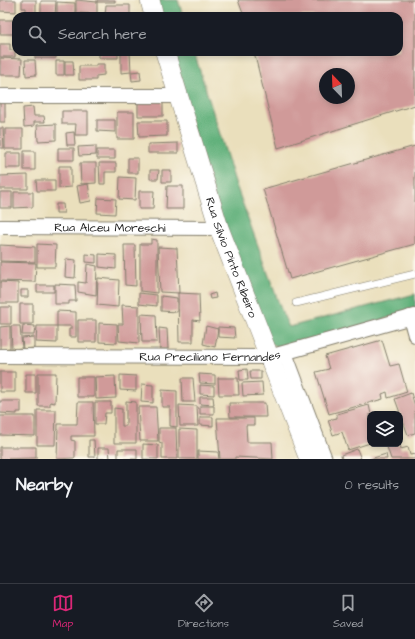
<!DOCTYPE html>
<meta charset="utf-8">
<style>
:root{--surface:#171b24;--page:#20242c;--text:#f1f3f6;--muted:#9ea1a6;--line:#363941;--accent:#db2777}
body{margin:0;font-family:"Architects Daughter",sans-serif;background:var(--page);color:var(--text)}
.controls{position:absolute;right:12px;bottom:12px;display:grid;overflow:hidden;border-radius:8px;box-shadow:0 2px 6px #0003}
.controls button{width:36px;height:36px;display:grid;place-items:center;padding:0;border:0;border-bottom:1px solid var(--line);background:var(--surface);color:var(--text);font:20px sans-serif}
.compass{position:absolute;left:319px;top:68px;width:36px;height:36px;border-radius:50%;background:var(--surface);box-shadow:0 2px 6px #0003;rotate:337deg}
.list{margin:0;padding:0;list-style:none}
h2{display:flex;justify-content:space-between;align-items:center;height:52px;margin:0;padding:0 16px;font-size:17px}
h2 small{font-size:13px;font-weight:400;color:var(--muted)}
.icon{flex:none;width:22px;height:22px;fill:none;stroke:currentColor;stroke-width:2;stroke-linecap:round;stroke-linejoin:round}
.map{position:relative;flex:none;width:415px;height:459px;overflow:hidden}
.search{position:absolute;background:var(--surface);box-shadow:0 2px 6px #0003;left:12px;right:12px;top:12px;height:44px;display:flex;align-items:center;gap:10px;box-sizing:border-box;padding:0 14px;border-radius:12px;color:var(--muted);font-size:15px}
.sheet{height:124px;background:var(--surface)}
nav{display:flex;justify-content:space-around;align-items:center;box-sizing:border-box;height:56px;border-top:1px solid var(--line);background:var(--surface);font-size:11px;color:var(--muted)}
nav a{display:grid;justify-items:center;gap:2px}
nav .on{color:var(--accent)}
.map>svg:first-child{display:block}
.forest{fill:#61b07a;stroke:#3e664b}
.building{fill:#d09a99;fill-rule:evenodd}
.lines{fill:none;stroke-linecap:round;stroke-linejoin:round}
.lane-casing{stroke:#837e6c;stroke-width:8}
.street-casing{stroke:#837e6c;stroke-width:16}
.secondary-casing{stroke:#837e6c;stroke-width:20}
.lane{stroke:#fff;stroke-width:7}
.street{stroke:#fff;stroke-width:14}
.secondary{stroke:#fff;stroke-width:19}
.labels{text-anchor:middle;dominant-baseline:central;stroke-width:3;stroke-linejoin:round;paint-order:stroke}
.street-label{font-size:12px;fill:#1c1c1c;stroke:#fbf7ec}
</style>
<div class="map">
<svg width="415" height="459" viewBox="0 0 415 459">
<rect width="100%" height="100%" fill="#fbf7ec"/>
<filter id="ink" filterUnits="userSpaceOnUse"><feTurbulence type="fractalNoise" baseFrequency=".025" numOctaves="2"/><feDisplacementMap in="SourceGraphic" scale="8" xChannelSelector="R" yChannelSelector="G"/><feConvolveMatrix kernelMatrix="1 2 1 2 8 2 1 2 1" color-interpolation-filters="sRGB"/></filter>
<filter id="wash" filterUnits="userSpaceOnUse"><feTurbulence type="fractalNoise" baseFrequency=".012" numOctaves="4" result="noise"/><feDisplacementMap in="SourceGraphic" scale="16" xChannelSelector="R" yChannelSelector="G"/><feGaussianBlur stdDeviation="0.9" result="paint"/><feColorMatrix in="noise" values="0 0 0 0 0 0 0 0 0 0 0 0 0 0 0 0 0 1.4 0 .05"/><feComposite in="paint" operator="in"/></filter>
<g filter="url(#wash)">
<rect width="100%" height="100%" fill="#eadfbc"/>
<!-- forest -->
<path class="forest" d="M153,0H178L183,16H158Z
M169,52H194L236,185L282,312L289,327L415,294V310L282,349L268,342L224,228Z"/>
<g id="blocks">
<!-- building -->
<path class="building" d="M0,0H16V12L0,11Z
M22,0H36V16H26V8H22Z
M76,0L97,2V14L76,13Z
M97,0H115V2H97Z
M238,0H415V105L278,148L254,52H399V16H244ZM325,74H349V98H325Z
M41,1H56L55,16H41Z
M57,2L75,3V16H57Z
M106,5H130V16H105Z
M0,20H16V34H0Z
M0,44H10V50H15V57H0Z
M35,52H56V58H35Z
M99,52H118V58H99Z
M121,52H130L131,72L121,73Z
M0,58L22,59L21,75H0Z
M25,60H35L36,75L26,76Z
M56,61H64V75H56Z
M65,61H73L74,75H65Z
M96,64H104V75L96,76V80H79V66H96Z
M140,71L141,80L132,81L131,72Z
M163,101V116H138V102Z
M0,103H5V122H0Z
M33,107L34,116H44L45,122H34V126L24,127L23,108Z
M62,111H88V135H75L76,124H62Z
M117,112H134V139H117Z
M97,120H115V132L97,131Z
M138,121H167V136L139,137Z
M56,124V140L38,141L37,125Z
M0,128H3L4,148H0Z
M5,129H23V149H5Z
M74,132L75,145H67L66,133Z
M178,143V153H148V144Z
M96,146V155L79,156L78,147Z
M415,146V244L290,279L263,189Z
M58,148H74V160H58Z
M97,150H115V159H97Z
M24,151H35V170H24Z
M6,153H21V168H6Z
M128,158H138V173H128Z
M80,163H96V183L81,184Z
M99,163H116V172H105V184H100Z
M59,166H71V187L59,188Z
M150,170H159L158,179H150Z
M162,170H171V182H162Z
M28,175V189H0V176Z
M120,177L136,178L135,200L119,199Z
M36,180H55V191H37Z
M88,184L91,201L80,203L77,186Z
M167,186H183V209H166Z
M139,191H154L153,209H139Z
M0,192H12V208H0Z
M14,192H33V207L14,208Z
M98,198L116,199L115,214L97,213Z
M56,204H63L64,213H56Z
M151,239L157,240V293L140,291V244H151Z
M37,244L56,245L55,267H37Z
M0,245L35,247V262L0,261Z
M124,245H135L136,286L125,285Z
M158,247L177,248L179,293L160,292Z
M86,254L96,255V263L86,262Z
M99,254L116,255V269L99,267Z
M66,259L76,260L75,278L65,277Z
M0,262L36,263L35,282L0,281Z
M87,264L97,266L96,295L78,292V282L86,283Z
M98,278L119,280L118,307L97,305Z
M0,282L18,283V303H0Z
M55,284L75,285L76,301H69V304H55Z
M37,285H54V292H37Z
M21,290H28V297H21Z
M139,293L157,295V306L139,304Z
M178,293L199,294L200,321L193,320V342H179Z
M215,293L216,298L210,299L209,295Z
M161,296L177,298V312L161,311Z
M20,304H33V324H20Z
M122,305L139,306V343L119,341L118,324H123Z
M0,307H11V324H0Z
M57,311L76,312V337H69V329H71V326H57Z
M141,314L156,315L157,342H142Z
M78,320H96V342H78Z
M99,323L117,324V343L99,342Z
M23,325L35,326L34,335H22Z
M10,326V348L0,349V327Z
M11,326H20L22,348L12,349Z
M37,326H57V343L36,342Z
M206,326L218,329L215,347L203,344Z
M218,327L234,328L235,338L218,337Z
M159,328L167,329L168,349H160Z
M34,337V348L23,349L22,338Z
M382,340L390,366L399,364L407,392L388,398L387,392L382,394L383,399L329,414L316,372L329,369L325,356Z
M247,369L248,380H240L239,370Z
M250,371H261V379H251Z
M0,372H15V392H0Z
M38,373H56L55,403L50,402V406H38Z
M26,374H36V393H26Z
M199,374L215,375V384L200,383Z
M120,375L136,376V391L120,390Z
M115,376L116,398L96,399L95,377Z
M77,377H94V397H77Z
M182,378H193L195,402H183Z
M218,378H238L239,395H219Z
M262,382L263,395L243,396L242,383Z
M142,384L153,385V403L141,402Z
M200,385L214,386V395L200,394Z
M162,390L177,391V427L170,426V407H162Z
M411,393L415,406V433L408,435L395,399Z
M200,397H213L214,405L200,404Z
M0,401H21V412H17V414L0,413Z
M126,401L136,402V443H114V408L122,409V426H126Z
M78,402H93L94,436H71V440L75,441V458L57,459L58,424H77Z
M95,402H111V413H105L104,424H95Z
M229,403H265L266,417H230Z
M179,405L197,406L198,426H180Z
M369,405L371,414H370V443L348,450L342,432L333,435L328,420L337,418V414Z
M200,406H214V414H200Z
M138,407H156L158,441H140Z
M37,410H56L55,445H37Z
M0,416H35V436L0,435Z
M200,417H213V426L200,425Z
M217,418H254V425H246L247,442H272L273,459L235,457V459H220Z
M159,428H176L177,459H162V443L159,442Z
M179,429L197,430V459H179Z
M89,440H94L95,457H89Z
M143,444L158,445V459H143Z
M386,444H400L401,449L408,447L410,455L415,454V459H391Z
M0,447H36V458L0,459Z
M98,448H109L110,459H98Z
M118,449H137V459H118Z
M357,449L361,459H342L341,455Z
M198,451L218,452L219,459H198Z
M386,454L387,459H370Z"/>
</g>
</g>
<g filter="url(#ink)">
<use href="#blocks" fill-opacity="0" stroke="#837e6c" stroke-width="1"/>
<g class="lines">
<!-- lane casing -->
<g class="lane-casing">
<path id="lane" d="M296,303L415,274"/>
</g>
<!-- street casing -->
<g class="street-casing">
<g id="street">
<path d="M0,96H179"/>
<path id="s1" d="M0,227L219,228"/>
<path d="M410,317L415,335"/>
<path d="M285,353L325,459"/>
<path id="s2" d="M0,356L269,357L415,316"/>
</g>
</g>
<!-- secondary casing -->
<g class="secondary-casing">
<g id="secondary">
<path d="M150,0L154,16"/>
<path id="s3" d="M165,52L219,228L309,459"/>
</g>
</g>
<!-- lane -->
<use href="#lane" class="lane"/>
<!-- street -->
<use href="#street" class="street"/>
<!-- secondary -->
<use href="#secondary" class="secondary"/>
</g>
</g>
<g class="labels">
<!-- street labels -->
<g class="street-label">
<text stroke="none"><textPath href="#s1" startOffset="110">Rua Alceu Moreschi</textPath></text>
<text stroke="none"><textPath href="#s3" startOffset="216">Rua Sílvio Pinto Ribeiro</textPath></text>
<text stroke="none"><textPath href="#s2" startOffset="210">Rua Preciliano Fernandes</textPath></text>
</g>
</g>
</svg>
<div class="controls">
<button><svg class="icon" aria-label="layers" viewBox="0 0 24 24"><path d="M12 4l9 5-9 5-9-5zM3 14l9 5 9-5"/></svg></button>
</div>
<svg class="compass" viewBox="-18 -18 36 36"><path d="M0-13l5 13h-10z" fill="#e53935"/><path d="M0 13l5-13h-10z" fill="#9ea1a6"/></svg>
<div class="search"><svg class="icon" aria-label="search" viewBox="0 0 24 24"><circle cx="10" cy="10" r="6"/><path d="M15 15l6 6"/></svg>Search here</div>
</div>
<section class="sheet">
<h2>Nearby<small>0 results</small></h2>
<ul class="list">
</ul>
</section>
<nav>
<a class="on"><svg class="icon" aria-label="map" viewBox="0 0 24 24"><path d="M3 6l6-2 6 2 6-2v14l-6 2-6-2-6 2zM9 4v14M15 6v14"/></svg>Map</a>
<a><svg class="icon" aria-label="directions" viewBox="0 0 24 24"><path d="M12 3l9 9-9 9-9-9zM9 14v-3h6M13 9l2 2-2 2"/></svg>Directions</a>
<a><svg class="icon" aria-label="saved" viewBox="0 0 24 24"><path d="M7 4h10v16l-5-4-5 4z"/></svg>Saved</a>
</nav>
